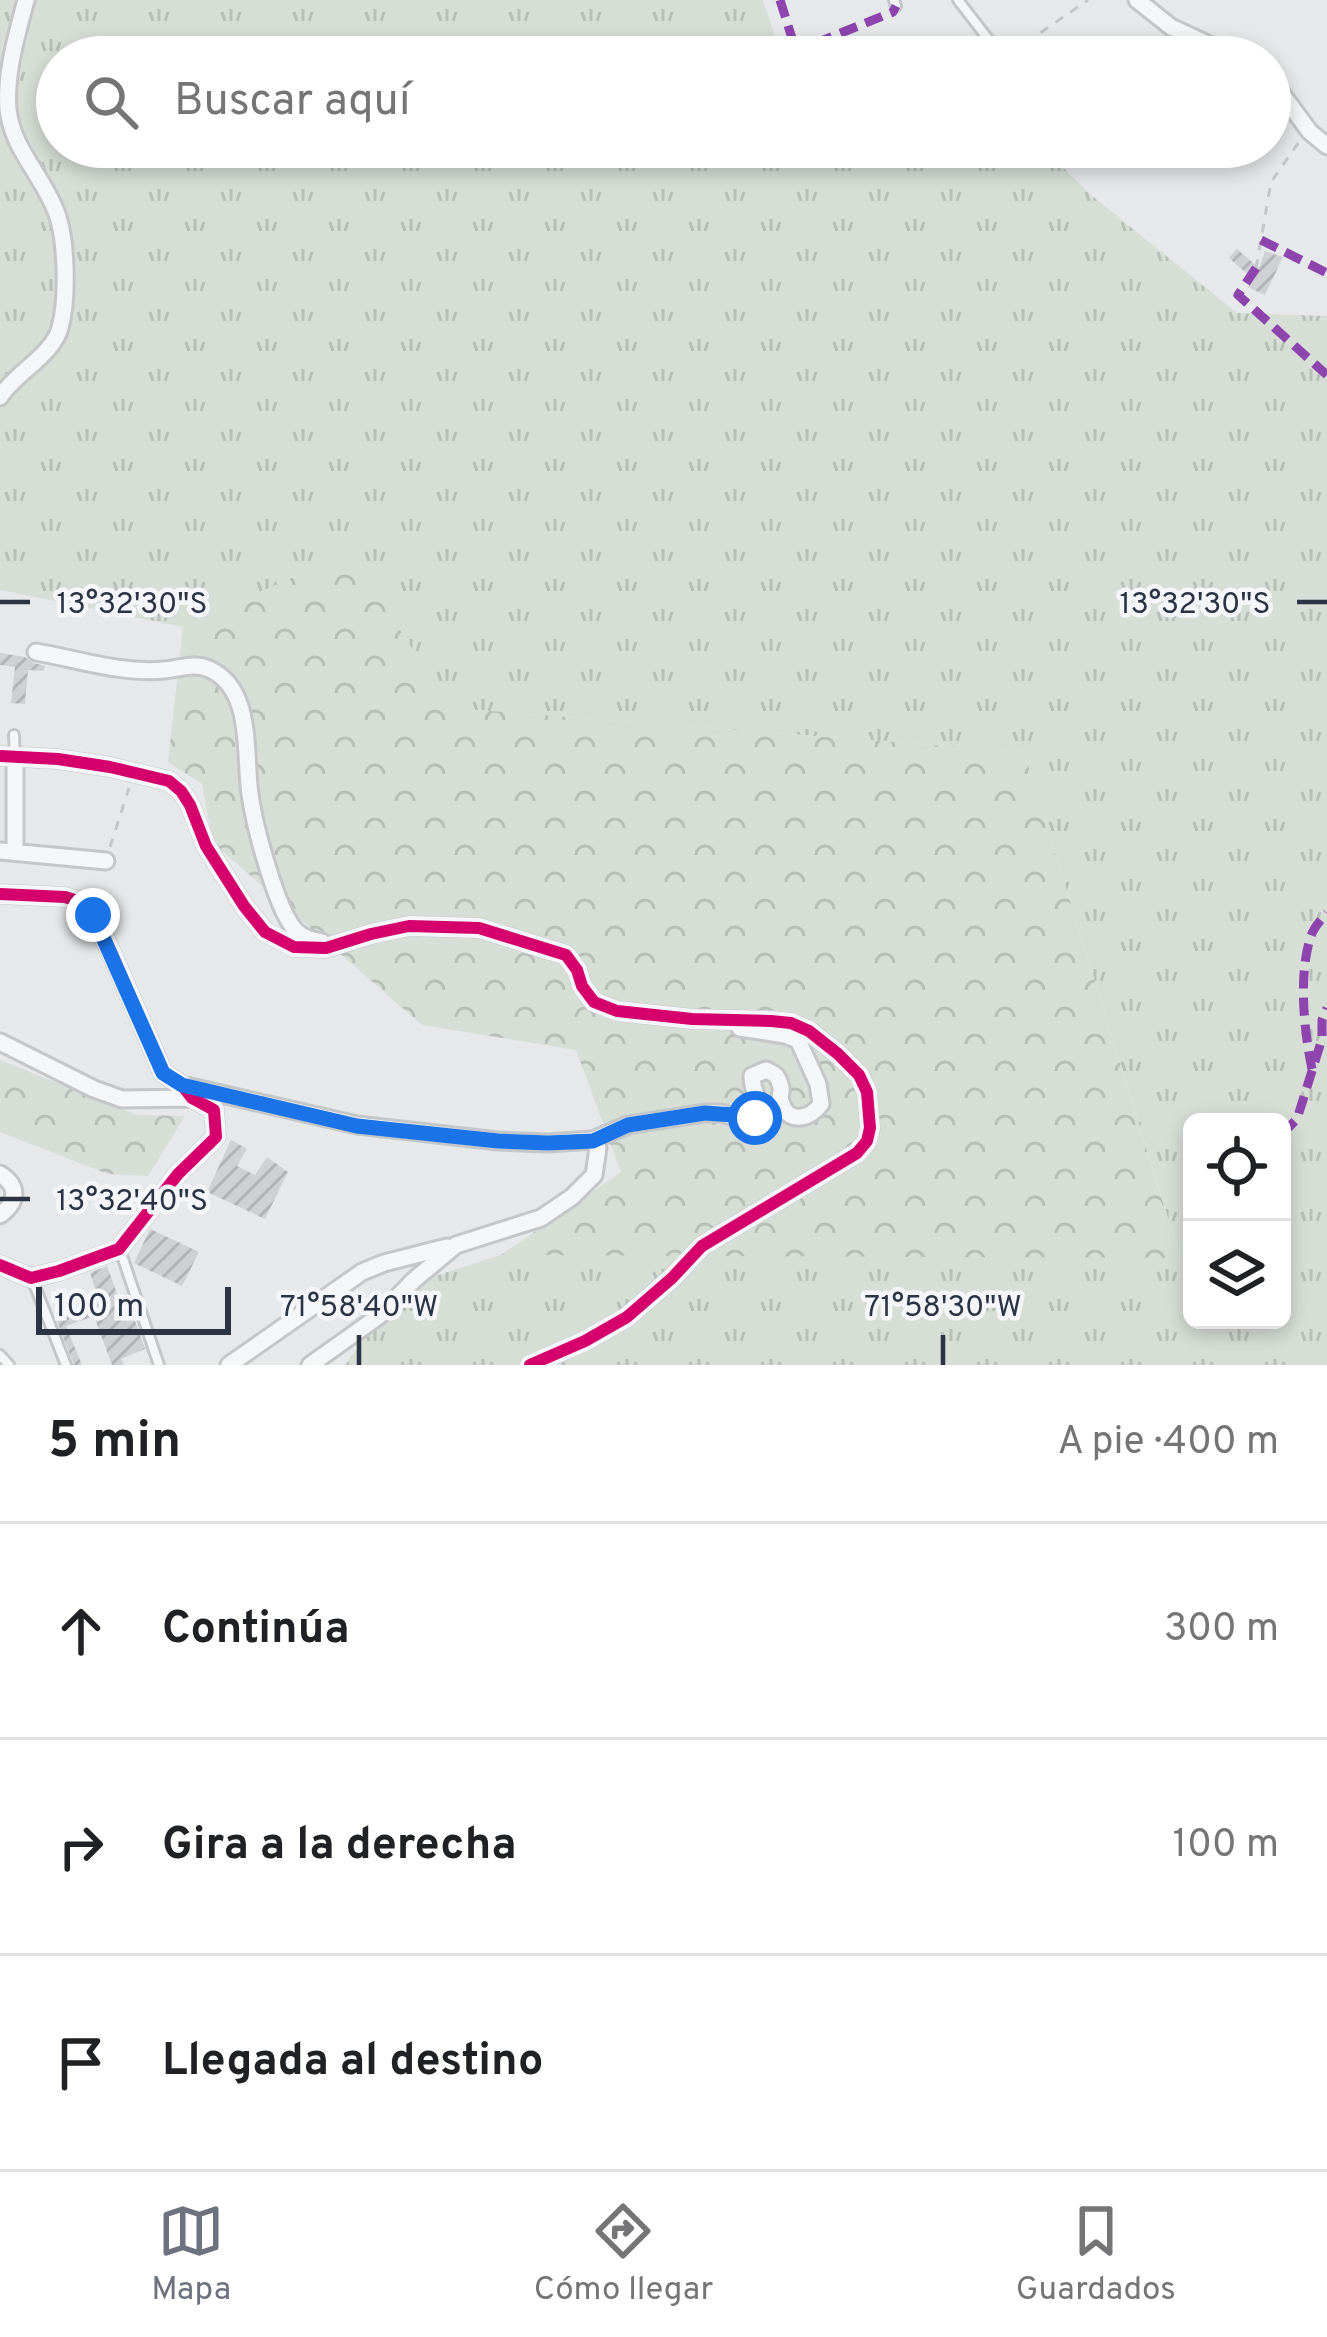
<!DOCTYPE html>
<html lang="es">
<meta charset="utf-8">
<style>
:root{--surface:#fff;--page:#f2f2f2;--text:#202124;--muted:#757577;--line:#e0e0e0;--accent:#6c737f}
body{margin:0;font-family:Overpass,sans-serif;background:var(--page);color:var(--text)}
.controls{position:absolute;right:36px;bottom:36px;display:grid;overflow:hidden;border-radius:18px;box-shadow:0 6px 18px #0003}
.controls button{width:108px;height:108px;display:grid;place-items:center;padding:0;border:0;border-bottom:3px solid var(--line);background:var(--surface);color:var(--text);font:60px sans-serif}
.scale{position:absolute;left:36px;bottom:30px;width:195px;box-sizing:border-box;padding-left:12px;border:6px solid #2b3445;border-top:0;font-size:33px;line-height:42px;white-space:nowrap;color:#2b3445;-webkit-text-stroke:9px #f4f6f9;paint-order:stroke}
.stop{position:absolute;width:36px;height:36px;margin:-27px;border:9px solid #1a73e8;border-radius:50%;background:#fff}
.stop.end{background:#1a73e8;border-color:#fff;box-shadow:0 3px 12px #0008}
.list{margin:0;padding:0;list-style:none}
h2{display:flex;justify-content:space-between;align-items:center;height:156px;margin:0;padding:0 48px;font-size:51px}
h2 small{font-size:39px;font-weight:400;color:var(--muted)}
.list li{display:grid;grid-template-columns:78px 1fr auto;gap:36px;align-items:center;box-sizing:border-box;height:216px;padding:0 48px;border-top:3px solid var(--line)}
.list b{display:block;font-size:45px;white-space:nowrap}
.list em{font-size:39px;font-style:normal;color:var(--muted)}
.icon{flex:none;width:66px;height:66px;fill:none;stroke:currentColor;stroke-width:2;stroke-linecap:round;stroke-linejoin:round}
.map{position:relative;flex:none;width:1327px;height:1365px;overflow:hidden}
.search{position:absolute;background:var(--surface);box-shadow:0 6px 18px #0003;left:36px;right:36px;top:36px;height:132px;display:flex;align-items:center;gap:30px;box-sizing:border-box;padding:0 42px;border-radius:66px;color:var(--muted);font-size:45px}
.sheet{height:804px;background:var(--surface)}
nav{display:flex;justify-content:space-around;align-items:center;box-sizing:border-box;height:168px;border-top:3px solid var(--line);background:var(--surface);font-size:33px;color:var(--muted)}
nav a{display:grid;justify-items:center;gap:6px}
nav .on{color:var(--accent)}
.map>svg:first-child{display:block}
.grass{fill:url(#grass-tufts);fill-rule:evenodd}
.forest{fill:url(#forest-crowns)}
.building{fill:url(#building-hatch)}
.lines{fill:none;stroke-linecap:round;stroke-linejoin:round}
.lane-casing{stroke:#c4c6c8;stroke-width:14}
.street-casing{stroke:#c4c6c8;stroke-width:21}
.path{stroke:#c5c6ca;stroke-width:3;stroke-dasharray:9 9;stroke-linecap:butt}
.lane{stroke:#f5f6f7;stroke-width:8}
.street{stroke:#f5f6f7;stroke-width:15}
.quiet{stroke:#8e44ad;stroke-width:9;stroke-dasharray:18 9;stroke-linecap:butt}
.cycleway-casing{stroke:#f4f6f9;stroke-width:20}
.cycleway{stroke:#d6006c;stroke-width:12}
.route{stroke:#1a73e8;stroke-width:15}
.ticks{fill:none;stroke:#2b3445;stroke-width:4.5}
.ticks-label{font-size:30px;text-anchor:middle;fill:#2b3445;stroke:#f4f6f9;stroke-width:9;stroke-linejoin:round;paint-order:stroke}
</style>
<div class="map">
<svg width="1327" height="1365" viewBox="0 0 1327 1365">
<defs>
<pattern id="grass-tufts" width="24" height="20" patternUnits="userSpaceOnUse" patternTransform="scale(3)"><rect width="24" height="20" fill="#d6ded6"/><path d="M3 7l-1-3M5 7V3M7 7l1-3M15 17l-1-3M17 17v-4M19 17l1-3" fill="none" stroke="#b8bfb9"/></pattern>
<pattern id="forest-crowns" width="20" height="18" patternUnits="userSpaceOnUse" patternTransform="scale(3)"><rect width="20" height="18" fill="#d6ded6"/><path d="M2 6a3 3 0 1 1 6 0M12 15a3 3 0 1 1 6 0" fill="none" stroke="#b8bfb9"/></pattern>
<pattern id="building-hatch" width="6" height="6" patternUnits="userSpaceOnUse" patternTransform="scale(3)"><rect width="6" height="6" fill="#ced0d3"/><path d="M-1 1l2-2M0 6l6-6M5 7l2-2" fill="none" stroke="#b1b3b6"/></pattern>
</defs>
<rect width="100%" height="100%" fill="#e6e8ea"/>
<!-- grass -->
<path class="grass" d="M0,0H763L782,57H57V147H1042L1091,195L1237,313L1327,316V1365H345L403,1286L501,1255L1180,1257L1024,752L450,708L349,552L183,627L0,590ZM1192,1122H1282V1320H1192Z"/>
<!-- forest -->
<path class="forest" d="M349,552L451,708L1024,752L1180,1258L501,1255L621,1172L576,1050L422,1025L213,843L202,784L168,762L183,627Z
M0,1060L137,1115L185,1116L148,1176L108,1174L0,1132Z"/>
<!-- building -->
<path class="building" d="M1237,249L1259,268L1265,251L1283,257L1265,295L1248,287L1252,278L1229,258Z
M0,653L25,657L33,663L45,666L44,671L28,670L25,704L11,703L15,667L0,665Z
M231,1140L247,1149L237,1166L255,1175L267,1157L288,1172L265,1219L207,1192Z
M150,1229L199,1252L182,1286L134,1263Z
M107,1266L121,1305L128,1302L145,1349L121,1359L124,1365H112L94,1316L66,1326L82,1365H74L55,1316L98,1298L90,1273Z"/>
<g class="lines">
<!-- lane casing -->
<g class="lane-casing">
<path id="lane" d="M894,0L896,6
M958,0L1002,57
M14,735L15,757
M120,1250L159,1365
M32,1279L66,1365
M0,1355L9,1365"/>
</g>
<!-- street casing -->
<g class="street-casing">
<path id="street" d="M1137,0L1171,27L1235,57
M1270,78L1310,132L1327,146
M0,397C15,373 52,356 60,328C68,299 67,236 55,209C41,174 12,148 8,109C5,74 17,34 26,0
M36,652C77,659 121,674 164,670C178,669 195,662 209,669C254,689 244,754 250,794C254,824 277,913 297,932C305,939 312,940 322,942
M0,756L58,759L110,767L169,781L181,791L190,805L206,846L244,906L265,932L294,947L326,948L371,934L409,926L479,928L566,955L577,970L582,986L594,1002L617,1011L692,1019L771,1021L791,1023L809,1031L838,1054L859,1075L867,1092L870,1128L867,1141L857,1153L702,1246L672,1278L627,1317L585,1341L530,1365
M0,851L106,861
M15,851V758
M0,894L65,897L84,903L93,915L111,952L163,1073L182,1085L192,1098L214,1110L216,1137L178,1174L119,1249L59,1271L31,1278L0,1265
M0,1042L94,1089L122,1099L192,1098
M182,1085L357,1125L498,1141L548,1143L593,1140L628,1125L705,1113H721L749,1121C769,1111 751,1093 752,1076L766,1070C774,1074 777,1074 780,1084C784,1095 777,1092 782,1104C789,1125 811,1118 821,1104L818,1084L798,1040L785,1035L740,1028
M0,1174C19,1186 18,1202 0,1215
M229,1365L362,1272L384,1263L447,1247
M310,1365L379,1316L414,1280L456,1245L541,1218L572,1197L594,1175L598,1148L593,1140"/>
</g>
<!-- path -->
<path class="path" d="M1011,53L1088,0
M1173,57L1178,45
M1128,157L1132,147
M1256,268L1271,182L1299,142
M110,847L129,788"/>
<!-- lane -->
<use href="#lane" class="lane"/>
<!-- street -->
<use href="#street" class="street"/>
<!-- quiet -->
<path class="quiet" d="M780,0L796,51
M798,57L796,51L893,12L896,6
M1261,240L1327,273
M1256,268L1238,295L1327,375
M1312,1069C1304,1031 1298,974 1311,936C1314,927 1321,920 1327,913
M1282,1134L1297,1119L1322,1039V1020L1327,1008"/>
<!-- cycleway casing -->
<g class="cycleway-casing">
<path id="cycleway" d="M0,756L58,759L110,767L169,781L181,791L190,805L206,846L244,906L265,932L294,947L326,948L371,934L409,926L479,928L566,955L577,970L582,986L594,1002L617,1011L692,1019L771,1021L791,1023L809,1031L838,1054L859,1075L867,1092L870,1128L867,1141L857,1153L702,1246L672,1278L627,1317L585,1341L530,1365
M0,894L65,897L84,903L93,915L111,952L163,1073L182,1085L192,1098L214,1110L216,1137L178,1174L119,1249L59,1271L31,1278L0,1265"/>
</g>
<!-- cycleway -->
<use href="#cycleway" class="cycleway"/>
</g>
<g class="lines">
<!-- route -->
<path class="route" d="M93,915L163,1073L182,1085L357,1126L498,1141L548,1143L593,1141L628,1125L705,1113L734,1115L744,1121L755,1118"/>
</g>
<!-- ticks -->
<path class="ticks" d="M0,602H30M1297,602H1327M0,1199H30M359,1335V1365M943,1335V1365"/>
<g class="ticks-label">
<text x="132" y="613">13°32'30"S</text>
<text x="1195" y="613">13°32'30"S</text>
<text x="132" y="1210">13°32'40"S</text>
<text x="359" y="1316">71°58'40"W</text>
<text x="943" y="1316">71°58'30"W</text>
</g>
</svg>
<div class="controls">
<button><svg class="icon" aria-label="locate" viewBox="0 0 24 24"><circle cx="12" cy="12" r="6"/><path d="M12 2v4M12 18v4M2 12h4M18 12h4"/></svg></button>
<button><svg class="icon" aria-label="layers" viewBox="0 0 24 24"><path d="M12 4l9 5-9 5-9-5zM3 14l9 5 9-5"/></svg></button>
</div>
<div class="scale">100 m</div>
<div class="stop" style="left:755px;top:1118px"></div>
<div class="stop end" style="left:93px;top:915px"></div>
<div class="search"><svg class="icon" aria-label="search" viewBox="0 0 24 24"><circle cx="10" cy="10" r="6"/><path d="M15 15l6 6"/></svg>Buscar aquí</div>
</div>
<section class="sheet">
<h2>5 min<small>A pie · 400 m</small></h2>
<ul class="list">
<li><svg class="icon" aria-label="ahead" viewBox="0 0 24 24"><path d="M12 20V5M6 11l6-6 6 6"/></svg><div><b>Continúa</b></div><em>300 m</em></li>
<li><svg class="icon" aria-label="right" viewBox="0 0 24 24"><path d="M7 20v-9h11M14 6l5 5-5 5"/></svg><div><b>Gira a la derecha</b></div><em>100 m</em></li>
<li><svg class="icon" aria-label="arrive" viewBox="0 0 24 24"><path d="M6 21V4h12l-3 4 3 4H6"/></svg><div><b>Llegada al destino</b></div></li>
</ul>
</section>
<nav>
<a class="on"><svg class="icon" aria-label="map" viewBox="0 0 24 24"><path d="M3 6l6-2 6 2 6-2v14l-6 2-6-2-6 2zM9 4v14M15 6v14"/></svg>Mapa</a>
<a><svg class="icon" aria-label="directions" viewBox="0 0 24 24"><path d="M12 3l9 9-9 9-9-9zM9 14v-3h6M13 9l2 2-2 2"/></svg>Cómo llegar</a>
<a><svg class="icon" aria-label="saved" viewBox="0 0 24 24"><path d="M7 4h10v16l-5-4-5 4z"/></svg>Guardados</a>
</nav>
